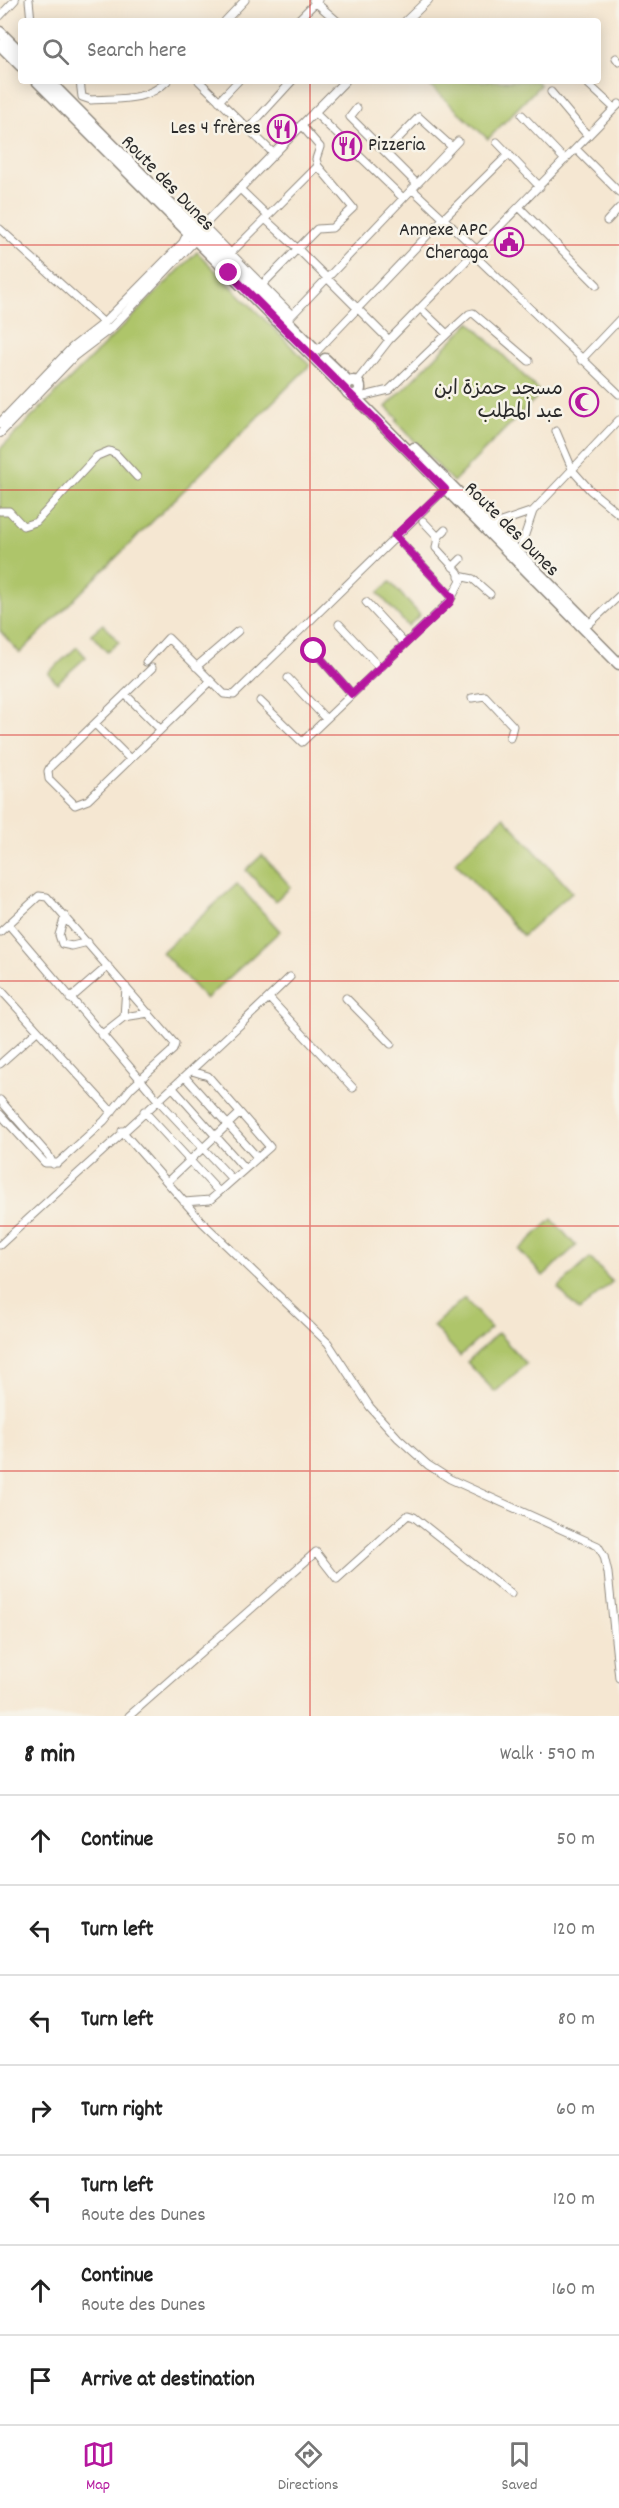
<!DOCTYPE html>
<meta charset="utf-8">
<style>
:root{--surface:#fff;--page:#f6f6f6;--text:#222;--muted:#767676;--line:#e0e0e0;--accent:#b5179e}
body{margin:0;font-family:Dekko,"Playpen Sans Arabic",sans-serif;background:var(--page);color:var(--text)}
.stop{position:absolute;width:18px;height:18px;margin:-14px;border:4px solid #b5179e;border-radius:50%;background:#fff}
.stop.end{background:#b5179e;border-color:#fff;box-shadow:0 2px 6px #0008}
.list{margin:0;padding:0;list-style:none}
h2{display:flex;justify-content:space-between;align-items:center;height:78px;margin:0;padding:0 24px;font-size:26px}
h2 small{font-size:20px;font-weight:400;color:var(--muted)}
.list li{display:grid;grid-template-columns:39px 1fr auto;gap:18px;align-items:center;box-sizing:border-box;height:90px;padding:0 24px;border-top:2px solid var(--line)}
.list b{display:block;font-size:22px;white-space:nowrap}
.list p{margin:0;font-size:20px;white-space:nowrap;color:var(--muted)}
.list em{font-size:20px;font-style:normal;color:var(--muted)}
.icon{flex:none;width:33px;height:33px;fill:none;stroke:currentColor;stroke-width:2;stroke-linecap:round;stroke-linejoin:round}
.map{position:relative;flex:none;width:619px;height:1716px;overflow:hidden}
.search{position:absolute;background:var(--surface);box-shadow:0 3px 15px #0003;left:18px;right:18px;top:18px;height:66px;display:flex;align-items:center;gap:15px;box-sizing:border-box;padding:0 21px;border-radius:6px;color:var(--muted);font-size:22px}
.sheet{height:708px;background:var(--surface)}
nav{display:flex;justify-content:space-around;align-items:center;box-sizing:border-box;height:84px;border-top:2px solid var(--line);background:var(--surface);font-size:16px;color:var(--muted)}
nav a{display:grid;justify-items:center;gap:3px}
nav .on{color:var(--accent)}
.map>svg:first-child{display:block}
.green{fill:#aec56a;stroke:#6c784a;stroke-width:1.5}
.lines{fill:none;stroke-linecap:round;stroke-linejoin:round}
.minor-casing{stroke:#90897e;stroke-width:9}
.tertiary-casing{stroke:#90897e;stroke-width:10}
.primary-casing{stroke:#90897e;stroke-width:13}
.minor{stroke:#fff;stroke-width:7}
.tertiary{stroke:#fff;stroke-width:8}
.primary{stroke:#fff;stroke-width:10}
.route{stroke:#b5179e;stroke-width:8}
.grid{fill:none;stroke:#d62828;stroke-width:1.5;stroke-opacity:0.55}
.labels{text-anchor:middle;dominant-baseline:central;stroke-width:5;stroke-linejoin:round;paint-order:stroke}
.poi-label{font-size:20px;fill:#2b2b2b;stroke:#f7f3e8;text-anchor:end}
.street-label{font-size:20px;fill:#2b2b2b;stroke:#f7f3e8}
</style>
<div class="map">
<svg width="619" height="1716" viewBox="0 0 619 1716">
<rect width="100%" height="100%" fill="#f7f3e8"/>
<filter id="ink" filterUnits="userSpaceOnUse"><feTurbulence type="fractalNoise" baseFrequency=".0167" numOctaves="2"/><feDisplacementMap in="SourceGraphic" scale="12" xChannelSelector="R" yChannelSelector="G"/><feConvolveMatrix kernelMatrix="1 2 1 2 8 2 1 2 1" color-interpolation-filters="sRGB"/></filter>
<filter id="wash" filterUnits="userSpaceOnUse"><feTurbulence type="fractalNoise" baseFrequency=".008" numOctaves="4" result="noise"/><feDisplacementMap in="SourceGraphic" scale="24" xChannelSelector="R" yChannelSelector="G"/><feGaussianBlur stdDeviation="1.35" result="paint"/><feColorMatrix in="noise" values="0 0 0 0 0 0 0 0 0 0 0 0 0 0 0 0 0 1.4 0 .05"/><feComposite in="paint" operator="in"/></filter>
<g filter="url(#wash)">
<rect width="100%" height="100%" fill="#f5e7d2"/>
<!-- green -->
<path class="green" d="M425,81H536L540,85L488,139Z
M197,252L310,365L20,653L0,631V449Z
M470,322L541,393L453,482L396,421L398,419L386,407Z
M390,582L420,615L408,626L378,593Z
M103,624L119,642L107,652L91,634Z
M77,647L86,657L57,683L48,673Z
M504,817L572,892L523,936L455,862Z
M262,855L291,887L275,901L246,870Z
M237,884L280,931L206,999L162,952Z
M552,1219L576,1246L543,1276L519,1250Z
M590,1258L612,1282L579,1311L558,1288Z
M464,1298L491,1328L460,1356L433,1326Z
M498,1333L526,1364L495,1392L467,1362Z"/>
</g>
<g filter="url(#ink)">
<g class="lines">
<!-- minor casing -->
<g class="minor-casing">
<path id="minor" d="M29,0L31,21
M313,0L337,21
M0,16L15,0
M225,21L245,0
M297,21L318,0
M616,58L619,62
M80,81L82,97L91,100C119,98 146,102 167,81
M199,81L273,153
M585,81L614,108
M551,92L588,136
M219,101L238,81
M357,108L350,117L416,183
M314,112L403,198
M522,115L565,160
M248,129L292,81
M497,142L540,187
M576,149L619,192
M385,152L419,117L452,147
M239,188L268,216
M412,189L478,251
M520,208L597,285
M265,219L298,249L389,340
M607,221L619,208
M203,225L292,315L290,316
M0,229L104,323
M230,254L318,166
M474,255L619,394
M261,286L317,229L332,228L353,208L318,166L316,159L320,147L301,125
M420,308L447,334L469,314L473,313L529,361
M292,315L458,141
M317,351L443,219L509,154
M581,360L619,320
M357,381L389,340L619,104
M364,396L389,390L447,334
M556,431L573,471L590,490L619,514
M0,511H9L23,526L36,522L97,456L109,451L116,454L137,477
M423,521L438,537L436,548L458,572L461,580L452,597
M489,526L533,511L619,420
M438,537L445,530
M519,552L533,511
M453,567L461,559
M459,576L473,579L490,594
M366,602L405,644
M339,624L380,668
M589,624L619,596
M314,651L352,694
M146,662L168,638L224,694L234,695L445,489
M196,667L238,631
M152,668L50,767L48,771L49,779L75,805L88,800L210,682
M288,678L326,719
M125,694L160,729
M472,698L485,696L513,726L510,738
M260,701L302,742L449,602L452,597L395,536
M95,724L130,759
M65,916L59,935L62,944L72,946L88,942
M9,925L157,1099L232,1179
M0,932L39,896L47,897L175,1044L173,1050L131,1088L104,1121L58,1163H45L0,1114
M0,989L112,1112
M269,998L353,1088
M346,998L391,1044
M70,999L108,966
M124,1017L126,987
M101,1035L124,1017L149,1013
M0,1064L37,1031
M185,1077L257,1157
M172,1087L245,1169
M0,1100L49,1156L53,1164
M144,1111L219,1192
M122,1131L203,1223L328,1343L370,1407L398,1438L428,1465L450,1479L598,1546L604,1556L608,1573L619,1678
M167,1182L240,1113
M184,1202L210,1200L270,1147L208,1076L192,1071
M0,1245C96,1156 196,1069 290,977
M129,1716L316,1552L337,1579L408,1515L414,1517L511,1594"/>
</g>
<!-- tertiary casing -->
<g class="tertiary-casing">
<path id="tertiary" d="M406,21L428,0
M199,230L345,81
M0,423L72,348L104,323L183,243L188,233
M0,433L74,356L112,327L195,240"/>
</g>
<!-- primary casing -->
<g class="primary-casing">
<path id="primary" d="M0,32L21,53
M0,45L21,66
M37,81L346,390
M49,81L314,348
M325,359L349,382
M346 388a7 7 0 1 1 14 0a7 7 0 1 1-14 0Z
M353,395L619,664
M414,448L585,620"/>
</g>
<!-- minor -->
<use href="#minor" class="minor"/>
<!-- tertiary -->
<use href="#tertiary" class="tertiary"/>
<!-- primary -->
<use href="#primary" class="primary"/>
</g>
</g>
<g class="lines" filter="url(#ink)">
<!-- route -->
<path class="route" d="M229,273L445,489L395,536L452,597L450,602L352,694L314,651"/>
</g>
<!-- grid -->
<path class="grid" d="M310,0V21M310,81V1716M0,245H619M0,490H619M0,735H619M0,981H619M0,1226H619M0,1471H619"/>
<!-- icons -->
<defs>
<g id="restaurant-ring" transform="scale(1.5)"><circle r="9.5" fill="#f7f3e8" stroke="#b5179e" stroke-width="1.5"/><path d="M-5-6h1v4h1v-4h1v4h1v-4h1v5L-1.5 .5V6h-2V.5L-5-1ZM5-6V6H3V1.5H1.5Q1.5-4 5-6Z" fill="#b5179e"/></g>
<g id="civic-ring" transform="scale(1.5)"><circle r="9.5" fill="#f7f3e8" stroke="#b5179e" stroke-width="1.5"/><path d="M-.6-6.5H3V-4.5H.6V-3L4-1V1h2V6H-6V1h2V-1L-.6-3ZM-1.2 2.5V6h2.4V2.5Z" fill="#b5179e"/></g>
<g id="mosque-ring" transform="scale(1.5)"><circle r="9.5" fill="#f7f3e8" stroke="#b5179e" stroke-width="1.5"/><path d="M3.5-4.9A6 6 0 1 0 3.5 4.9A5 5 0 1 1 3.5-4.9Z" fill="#b5179e"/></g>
</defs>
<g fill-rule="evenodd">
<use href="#restaurant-ring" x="282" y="129"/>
<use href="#restaurant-ring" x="347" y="146"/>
<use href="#civic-ring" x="509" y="242"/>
<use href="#mosque-ring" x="584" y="402"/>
</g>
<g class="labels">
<!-- poi labels -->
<g class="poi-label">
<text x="261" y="129">Les 4 frères</text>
<text x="368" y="146" text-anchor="start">Pizzeria</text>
<text x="488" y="231">Annexe APC<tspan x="488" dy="23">Cheraga</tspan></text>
<text x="563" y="390">مسجد حمزة ابن<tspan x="563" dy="23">عبد المطلب</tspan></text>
</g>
<!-- street labels -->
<g class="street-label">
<text transform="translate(167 184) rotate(46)">Route des Dunes</text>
<text transform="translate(511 530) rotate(45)">Route des Dunes</text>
</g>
</g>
</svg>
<div class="stop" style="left:314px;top:651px"></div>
<div class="stop end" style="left:229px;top:273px"></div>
<div class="search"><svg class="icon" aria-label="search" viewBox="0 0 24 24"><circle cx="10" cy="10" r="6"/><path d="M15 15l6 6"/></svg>Search here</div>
</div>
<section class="sheet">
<h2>8 min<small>Walk · 590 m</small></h2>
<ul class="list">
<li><svg class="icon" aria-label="ahead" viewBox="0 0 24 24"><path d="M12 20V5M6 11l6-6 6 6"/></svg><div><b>Continue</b></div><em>50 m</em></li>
<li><svg class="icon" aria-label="left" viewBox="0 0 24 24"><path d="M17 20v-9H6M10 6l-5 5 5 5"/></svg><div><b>Turn left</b></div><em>120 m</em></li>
<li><svg class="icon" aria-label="left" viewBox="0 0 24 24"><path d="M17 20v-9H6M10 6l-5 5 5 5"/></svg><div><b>Turn left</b></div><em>80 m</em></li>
<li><svg class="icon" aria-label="right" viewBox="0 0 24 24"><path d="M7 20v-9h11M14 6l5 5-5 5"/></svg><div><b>Turn right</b></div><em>60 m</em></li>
<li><svg class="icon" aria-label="left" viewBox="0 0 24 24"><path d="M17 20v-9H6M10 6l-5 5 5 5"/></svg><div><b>Turn left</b><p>Route des Dunes</p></div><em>120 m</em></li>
<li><svg class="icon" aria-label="ahead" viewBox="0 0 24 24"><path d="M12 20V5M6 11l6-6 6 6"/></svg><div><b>Continue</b><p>Route des Dunes</p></div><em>160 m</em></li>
<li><svg class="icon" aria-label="arrive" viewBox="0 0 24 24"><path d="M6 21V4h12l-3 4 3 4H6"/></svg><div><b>Arrive at destination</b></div></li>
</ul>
</section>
<nav>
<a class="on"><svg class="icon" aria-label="map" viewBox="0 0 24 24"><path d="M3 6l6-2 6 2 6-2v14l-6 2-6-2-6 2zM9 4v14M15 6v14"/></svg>Map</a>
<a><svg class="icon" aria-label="directions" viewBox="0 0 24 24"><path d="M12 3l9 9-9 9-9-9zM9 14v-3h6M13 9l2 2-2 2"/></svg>Directions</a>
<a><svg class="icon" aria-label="saved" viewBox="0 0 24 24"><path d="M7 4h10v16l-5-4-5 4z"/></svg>Saved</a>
</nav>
